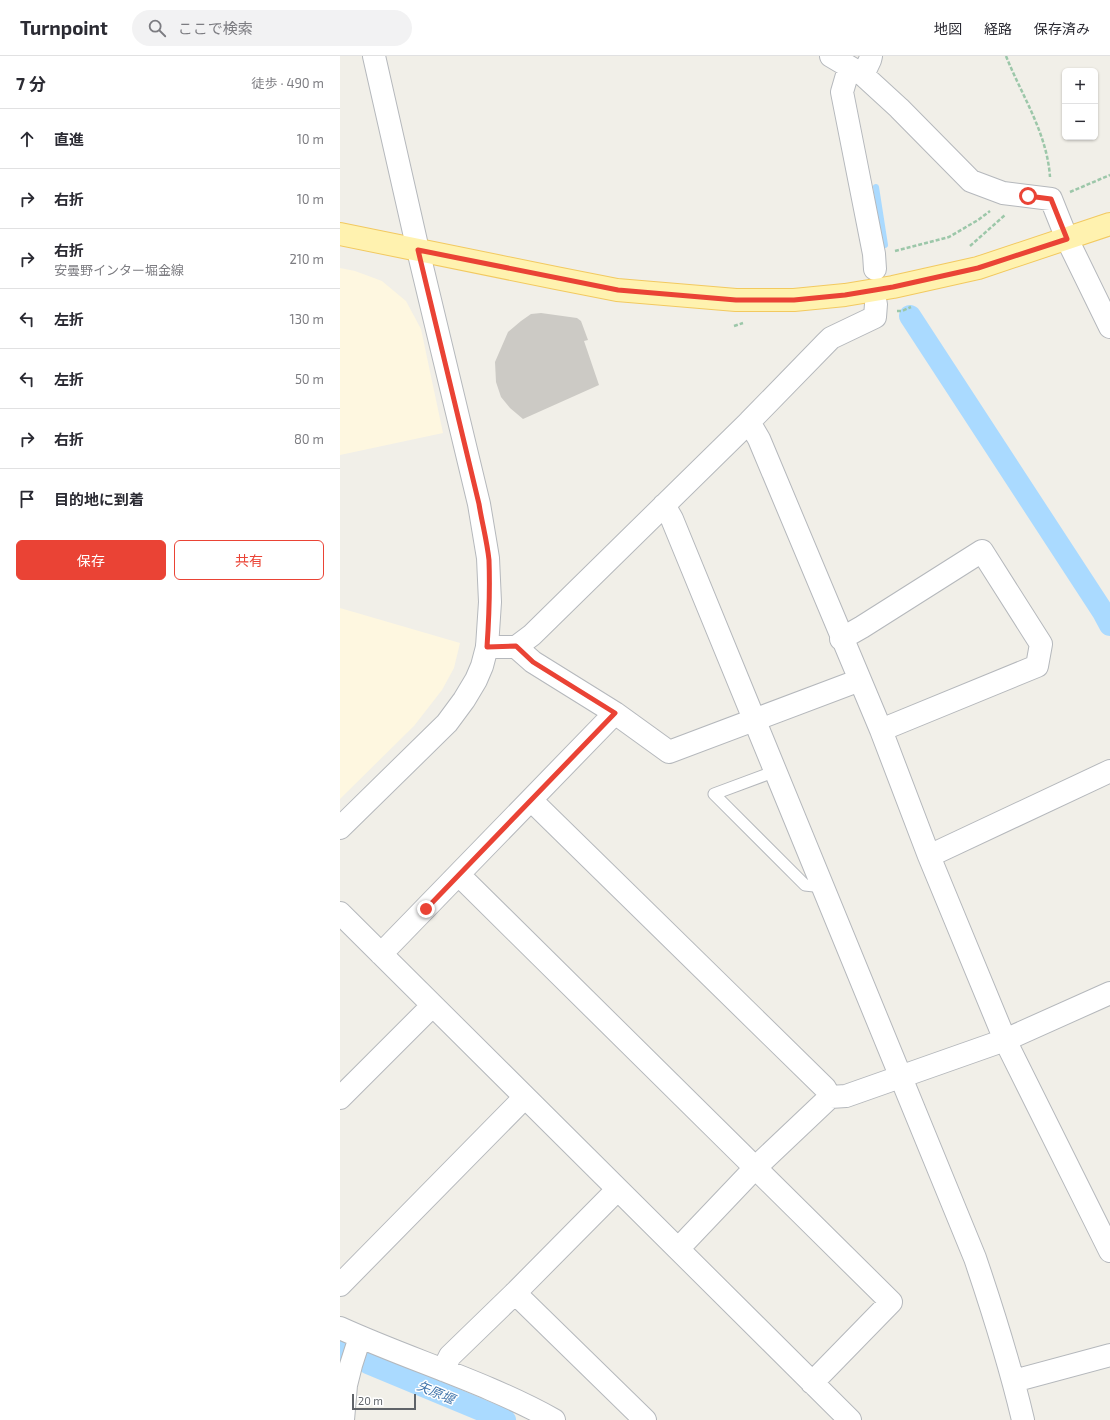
<!DOCTYPE html>
<html lang="ja">
<meta charset="utf-8">
<style>
:root{--surface:#fff;--page:#f2f2f3;--text:#2b2b33;--muted:#7c7c81;--line:#e1e1e2;--accent:#ea4335}
body{margin:0;font-family:"Exo 2","Noto Sans JP",sans-serif;background:var(--page);color:var(--text)}
.controls{position:absolute;right:12px;top:12px;display:grid;overflow:hidden;border-radius:6px;box-shadow:0 1px 3px #0004}
.controls button{width:36px;height:36px;display:grid;place-items:center;padding:0;border:0;border-bottom:1px solid var(--line);background:var(--surface);color:var(--text);font:20px sans-serif}
.scale{position:absolute;left:12px;bottom:10px;width:64px;box-sizing:border-box;padding-left:4px;border:2px solid #5f6368;border-top:0;font-size:11px;line-height:14px;white-space:nowrap;color:#5f6368;-webkit-text-stroke:3px #fff;paint-order:stroke}
.stop{position:absolute;width:12px;height:12px;margin:-9px;border:3px solid #ea4335;border-radius:50%;background:#fff}
.stop.end{background:#ea4335;border-color:#fff;box-shadow:0 1px 4px #0008}
.list{margin:0;padding:0;list-style:none}
h2{display:flex;justify-content:space-between;align-items:center;height:52px;margin:0;padding:0 16px;font-size:17px}
h2 small{font-size:13px;font-weight:400;color:var(--muted)}
.list li{display:grid;grid-template-columns:26px 1fr auto;gap:12px;align-items:center;box-sizing:border-box;height:60px;padding:0 16px;border-top:1px solid var(--line)}
.list b{display:block;font-size:15px;white-space:nowrap}
.list p{margin:0;font-size:13px;white-space:nowrap;color:var(--muted)}
.list em{font-size:13px;font-style:normal;color:var(--muted)}
.actions{display:flex;gap:8px;padding:12px 16px}
.actions a{flex:1;padding:9px 0;border:1px solid var(--accent);border-radius:6px;text-align:center;font-size:14px;color:var(--accent)}
.actions .main{background:var(--accent);color:#fff}
.icon{flex:none;width:22px;height:22px;fill:none;stroke:currentColor;stroke-width:2;stroke-linecap:round;stroke-linejoin:round}
.map{position:relative;flex:none;width:770px;height:1364px;overflow:hidden}
header{display:flex;align-items:center;gap:24px;box-sizing:border-box;height:56px;padding:0 20px;background:var(--surface);border-bottom:1px solid var(--line)}
header strong{font-size:19px}
nav{display:flex;gap:22px;margin-inline-start:auto;font-size:14px}
.search{width:280px;height:36px;background:var(--page);display:flex;align-items:center;gap:10px;box-sizing:border-box;padding:0 14px;border-radius:22px;color:var(--muted);font-size:15px}
main{display:flex}
aside{flex:1;background:var(--surface)}
.map>svg:first-child{display:block}
.commercial{fill:#fef7e0}
.lines{fill:none;stroke-linecap:round;stroke-linejoin:round}
.stream{stroke:#aadaff;stroke-width:6}
.canal{stroke:#aadaff;stroke-width:22}
.building{fill:#cccac5}
.service-casing{stroke:#b5b8bc;stroke-width:13}
.minor-casing{stroke:#b5b8bc;stroke-width:24}
.tertiary-casing{stroke:#b5b8bc;stroke-width:24}
.primary-casing{stroke:#f2c960;stroke-width:24}
.path{stroke:#9cc7a9;stroke-width:2.5;stroke-dasharray:4 2;stroke-linecap:butt}
.service{stroke:#fff;stroke-width:11}
.minor{stroke:#fff;stroke-width:22}
.tertiary{stroke:#fff;stroke-width:22}
.primary{stroke:#fff2af;stroke-width:22}
.route{stroke:#ea4335;stroke-width:5}
.labels{text-anchor:middle;dominant-baseline:central;stroke-width:3;stroke-linejoin:round;paint-order:stroke}
.water-label{font-size:13px;font-style:italic;fill:#4174aa;stroke:#fff}
</style>
<header>
<strong>Turnpoint</strong>
<div class="search"><svg class="icon" aria-label="search" viewBox="0 0 24 24"><circle cx="10" cy="10" r="6"/><path d="M15 15l6 6"/></svg>ここで検索</div>
<nav><a>地図</a><a>経路</a><a>保存済み</a></nav>
</header>
<main>
<aside>
<h2>7 分<small>徒歩 · 490 m</small></h2>
<ul class="list">
<li><svg class="icon" aria-label="ahead" viewBox="0 0 24 24"><path d="M12 20V5M6 11l6-6 6 6"/></svg><div><b>直進</b></div><em>10 m</em></li>
<li><svg class="icon" aria-label="right" viewBox="0 0 24 24"><path d="M7 20v-9h11M14 6l5 5-5 5"/></svg><div><b>右折</b></div><em>10 m</em></li>
<li><svg class="icon" aria-label="right" viewBox="0 0 24 24"><path d="M7 20v-9h11M14 6l5 5-5 5"/></svg><div><b>右折</b><p>安曇野インター堀金線</p></div><em>210 m</em></li>
<li><svg class="icon" aria-label="left" viewBox="0 0 24 24"><path d="M17 20v-9H6M10 6l-5 5 5 5"/></svg><div><b>左折</b></div><em>130 m</em></li>
<li><svg class="icon" aria-label="left" viewBox="0 0 24 24"><path d="M17 20v-9H6M10 6l-5 5 5 5"/></svg><div><b>左折</b></div><em>50 m</em></li>
<li><svg class="icon" aria-label="right" viewBox="0 0 24 24"><path d="M7 20v-9h11M14 6l5 5-5 5"/></svg><div><b>右折</b></div><em>80 m</em></li>
<li><svg class="icon" aria-label="arrive" viewBox="0 0 24 24"><path d="M6 21V4h12l-3 4 3 4H6"/></svg><div><b>目的地に到着</b></div></li>
</ul>
<div class="actions"><a class="main">保存</a><a>共有</a></div>
</aside>
<div class="map">
<svg width="770" height="1364" viewBox="0 0 770 1364">
<rect width="100%" height="100%" fill="#f1efe8"/>
<!-- commercial -->
<path class="commercial" d="M0,212L15,215L42,225L66,245L81,273L103,377L0,399Z
M0,552L120,587L114,612L102,634L74,670L0,743Z"/>
<g class="lines">
<!-- stream -->
<path class="stream" d="M536,131L545,189"/>
<!-- canal -->
<path class="canal" d="M570,260L763,556L770,569
M0,1295L3,1297
M28,1307L165,1364"/>
</g>
<!-- building -->
<path class="building" d="M201,257L237,262L241,265L248,284L244,285L259,329L183,363L170,352L161,341L156,326L155,306L168,276L181,265L191,258Z"/>
<g class="lines">
<!-- service casing -->
<g class="service-casing">
<path id="service" d="M436,715L374,738L465,829L483,831"/>
</g>
<!-- minor casing -->
<g class="minor-casing">
<path id="minor" d="M491,0L523,19L559,52L631,125L663,137L711,143L727,183L770,271
M509,12L502,36L534,198L535,213
M523,19L530,4L531,0
M409,366L419,383L541,674L589,800L665,984L770,1195
M324,449L332,463L635,1202C653,1255 670,1309 683,1364
M501,583L522,571L642,495L701,588L697,610L541,674
M147,591H176L192,579L409,366L486,287L491,282L535,261L536,248
M176,591L193,606L275,657L329,696L520,624
M191,744L485,1032L490,1041
M589,800L770,715
M119,819L551,1246L472,1327
M0,857L510,1364
M41,898L275,657
M0,1042L92,950
M338,1193L415,1112L490,1041L506,1040L665,984L770,937
M0,1229L185,1041
M175,1237L305,1364
M0,1272C70,1304 146,1326 214,1364
M103,1314L110,1300L175,1237L277,1134
M674,1325L770,1299
M3,1364L6,1329L11,1309L20,1281"/>
</g>
<!-- tertiary casing -->
<g class="tertiary-casing">
<path id="tertiary" d="M0,772L107,667L124,644L136,624L142,610L147,591L150,546L148,502L139,448L78,194L34,0"/>
</g>
<!-- primary casing -->
<g class="primary-casing">
<path id="primary" d="M0,178L216,222L277,234L396,244H454L505,239L553,231L638,212L770,168"/>
</g>
<!-- path -->
<path class="path" d="M666,0C682,40 707,77 710,121
M730,136L770,119
M630,190L665,159
M555,195L609,181L638,164L650,155
M557,255H562L571,251
M394,270L403,267"/>
<!-- service -->
<use href="#service" class="service"/>
<!-- minor -->
<use href="#minor" class="minor"/>
<!-- tertiary -->
<use href="#tertiary" class="tertiary"/>
<!-- primary -->
<use href="#primary" class="primary"/>
</g>
<g class="lines">
<!-- route -->
<path class="route" d="M86,853L275,657L193,606L176,590L147,591C149,562 150,533 149,504C147,485 142,467 139,448L78,194L278,234L396,244H454L505,239L553,231L638,212L727,183L711,143L688,140"/>
</g>
<g class="labels">
<!-- water labels -->
<g class="water-label">
<text transform="translate(96 1336) rotate(23)">矢原堰</text>
</g>
</g>
</svg>
<div class="controls">
<button>+</button>
<button>−</button>
</div>
<div class="scale">20 m</div>
<div class="stop" style="left:688px;top:140px"></div>
<div class="stop end" style="left:86px;top:853px"></div>
</div>
</main>
